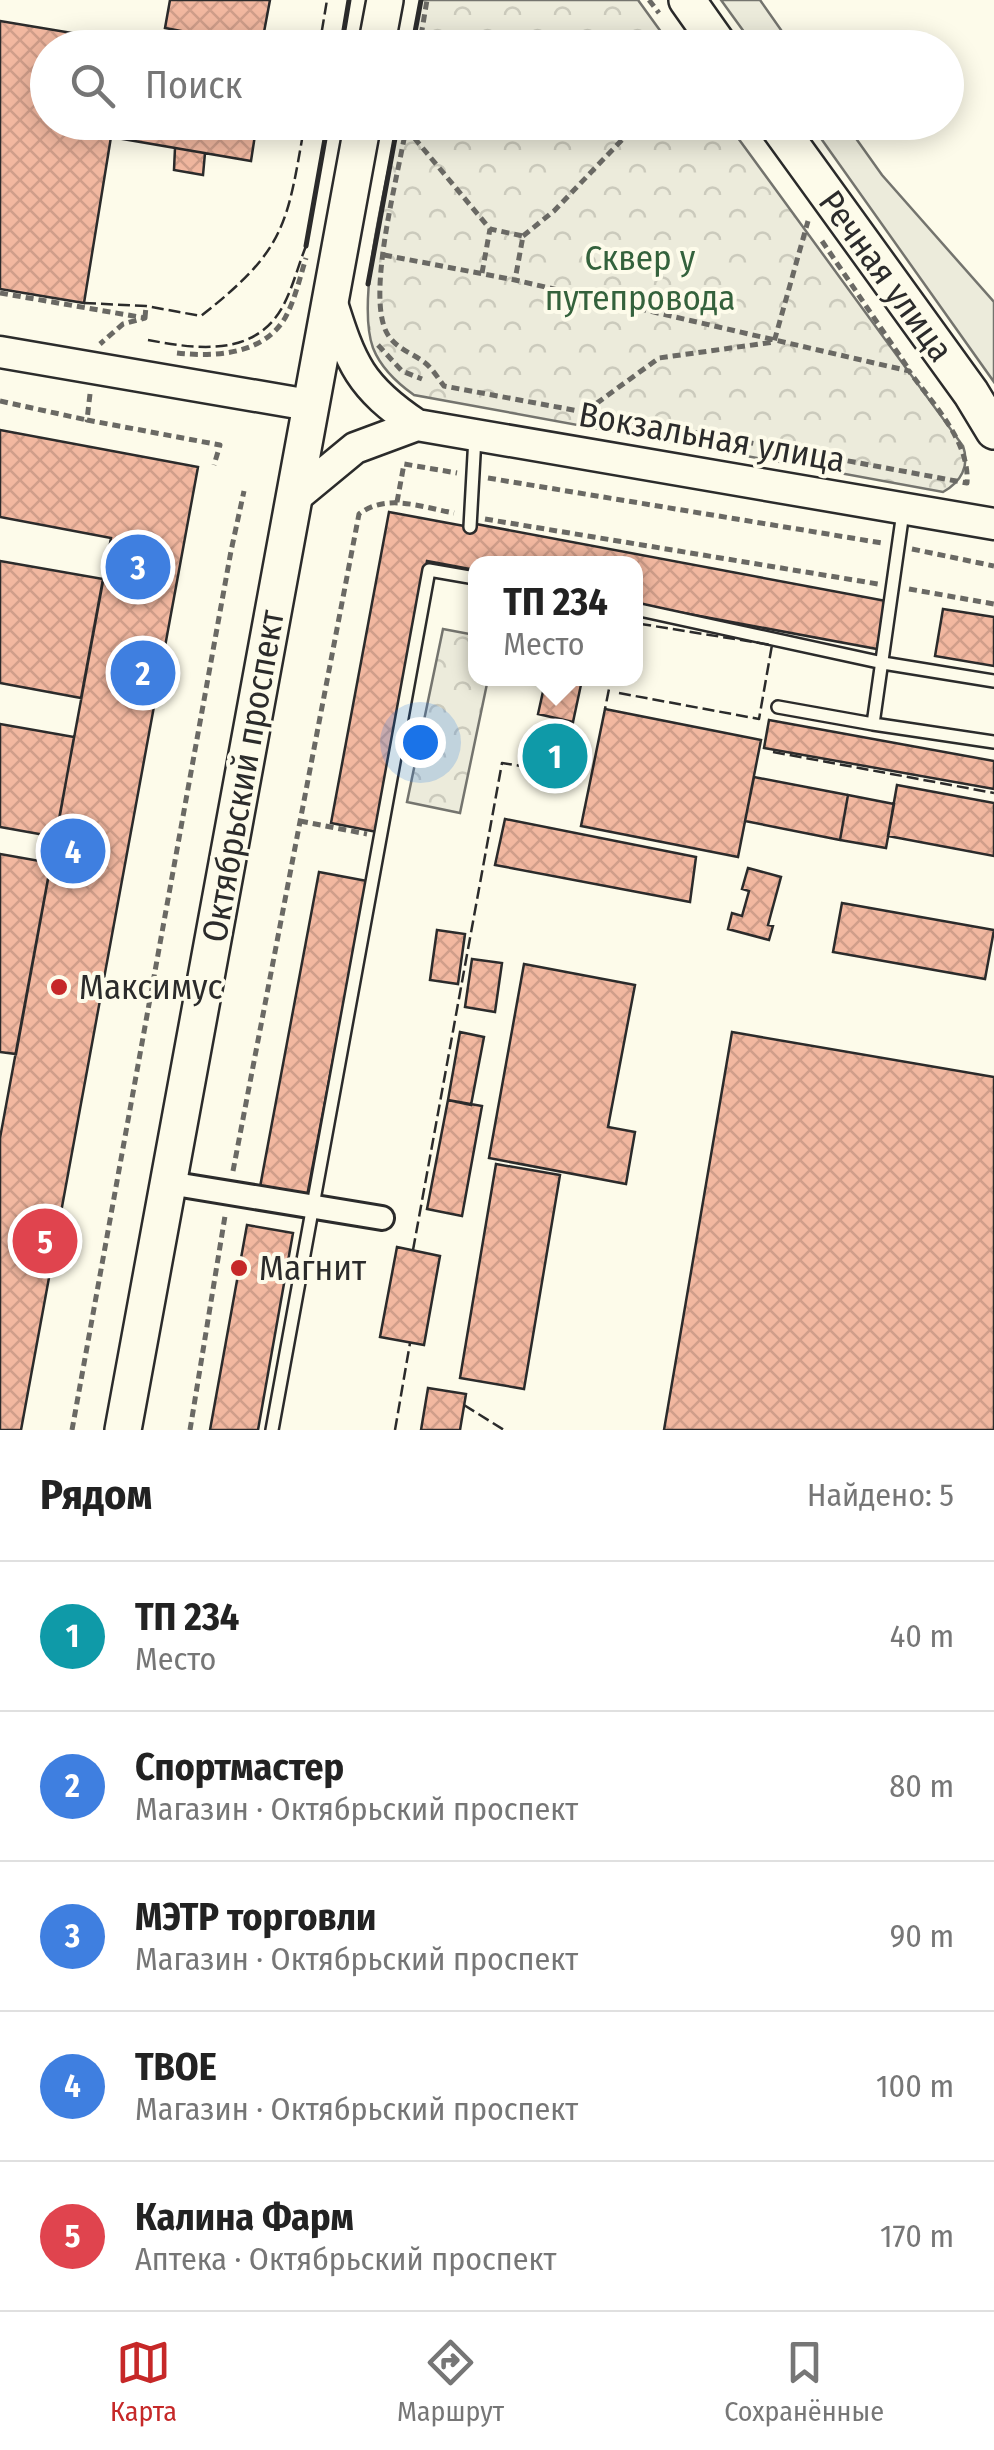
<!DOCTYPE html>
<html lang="ru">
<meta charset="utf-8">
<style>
:root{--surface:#fff;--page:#f2f2f2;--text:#222;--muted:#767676;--line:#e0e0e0;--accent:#c62828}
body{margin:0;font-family:"Fira Sans Condensed",sans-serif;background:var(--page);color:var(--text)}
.you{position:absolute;left:420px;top:742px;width:35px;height:35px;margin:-25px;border:8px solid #fff;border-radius:50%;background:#1a73e8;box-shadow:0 0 0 15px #1a73e833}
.badge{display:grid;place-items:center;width:65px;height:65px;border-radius:50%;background:var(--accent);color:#fff;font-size:32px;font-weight:700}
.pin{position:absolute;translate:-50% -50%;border:5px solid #fff;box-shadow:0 2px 10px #0006}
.popup{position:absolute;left:468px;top:556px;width:175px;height:130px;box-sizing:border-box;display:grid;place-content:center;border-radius:20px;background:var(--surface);filter:drop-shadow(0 2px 8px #0005);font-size:32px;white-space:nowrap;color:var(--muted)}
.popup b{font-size:38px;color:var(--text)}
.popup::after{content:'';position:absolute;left:50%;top:100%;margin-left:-20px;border:20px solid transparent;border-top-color:var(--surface)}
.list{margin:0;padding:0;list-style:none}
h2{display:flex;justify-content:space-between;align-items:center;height:130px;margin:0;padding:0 40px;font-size:42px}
h2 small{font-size:32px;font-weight:400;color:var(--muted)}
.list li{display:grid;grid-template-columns:65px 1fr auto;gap:30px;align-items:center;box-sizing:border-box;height:150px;padding:0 40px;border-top:2px solid var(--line)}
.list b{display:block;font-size:38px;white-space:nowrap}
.list p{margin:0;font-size:32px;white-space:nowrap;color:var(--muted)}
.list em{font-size:32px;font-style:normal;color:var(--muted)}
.icon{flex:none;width:55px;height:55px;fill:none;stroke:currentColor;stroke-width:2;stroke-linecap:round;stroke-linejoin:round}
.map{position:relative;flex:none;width:994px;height:1430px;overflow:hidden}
.search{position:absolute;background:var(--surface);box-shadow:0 5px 25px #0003;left:30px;right:30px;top:30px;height:110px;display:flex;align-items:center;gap:25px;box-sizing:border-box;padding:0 35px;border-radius:55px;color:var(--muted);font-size:38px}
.sheet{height:880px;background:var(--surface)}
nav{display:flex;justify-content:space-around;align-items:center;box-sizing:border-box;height:140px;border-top:2px solid var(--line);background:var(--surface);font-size:28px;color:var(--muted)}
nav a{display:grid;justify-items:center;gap:5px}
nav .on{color:var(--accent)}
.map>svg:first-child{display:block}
.grass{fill:#ecebdb;stroke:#74746e;stroke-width:2.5}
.park{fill:url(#park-crowns);stroke:#74746e;stroke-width:2.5}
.building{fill:url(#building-cross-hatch);stroke:#2b2b2b;stroke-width:2.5}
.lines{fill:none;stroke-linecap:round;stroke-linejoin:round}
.service-casing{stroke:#2b2b2b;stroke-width:16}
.minor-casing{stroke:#2b2b2b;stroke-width:28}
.secondary-casing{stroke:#2b2b2b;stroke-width:35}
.primary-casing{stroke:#2b2b2b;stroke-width:40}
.path{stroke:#6a6964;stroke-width:5;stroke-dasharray:8 5;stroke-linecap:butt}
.service{stroke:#fdfbea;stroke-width:11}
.minor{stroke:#fdfbea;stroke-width:22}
.secondary{stroke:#fdfbea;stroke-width:30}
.primary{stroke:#fdfbea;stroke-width:35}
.fence{stroke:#2b2b2b;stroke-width:2.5;stroke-dasharray:12 5;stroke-linecap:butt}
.wall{stroke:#2b2b2b;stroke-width:5}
.poi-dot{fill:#c62828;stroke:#fdfbea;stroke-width:4}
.labels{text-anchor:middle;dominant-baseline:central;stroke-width:8;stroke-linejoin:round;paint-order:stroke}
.park-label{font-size:35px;fill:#34623c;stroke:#fdfbea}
.street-label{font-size:35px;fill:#2b2b2b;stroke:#fdfbea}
.poi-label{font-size:35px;fill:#2b2b2b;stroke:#fdfbea;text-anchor:start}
</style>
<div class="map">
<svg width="994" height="1430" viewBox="0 0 994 1430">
<defs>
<pattern id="park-crowns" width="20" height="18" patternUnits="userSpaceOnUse" patternTransform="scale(2.5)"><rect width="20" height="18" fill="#ecebdb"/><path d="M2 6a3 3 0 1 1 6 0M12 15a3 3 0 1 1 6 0" fill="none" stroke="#cbcabc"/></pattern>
<pattern id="building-cross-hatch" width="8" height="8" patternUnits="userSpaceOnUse" patternTransform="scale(2.5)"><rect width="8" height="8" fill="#f2b8a0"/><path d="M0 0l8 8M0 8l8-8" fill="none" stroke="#d09e8a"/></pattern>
</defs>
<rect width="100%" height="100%" fill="#fdfbea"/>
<!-- grass -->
<path class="grass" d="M721,0H760L793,47H755Z
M810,123H845L882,175L994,302V382Z"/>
<!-- park -->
<path class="park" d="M421,0H638L672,47H412Z
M398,123H727L963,446C970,466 961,482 943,492L414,395C397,383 381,368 373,348C355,298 388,178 398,123Z
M443,629L475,635V678L488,679L460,813L407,802Z"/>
<!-- building -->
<path class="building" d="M170,0H270L261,48H190L192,33L165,28Z
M0,21L126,42L125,48H48V122H257L251,161L111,137L84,303L0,289Z
M175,148L205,153L203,175L174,170Z
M0,430L198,467L21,1430H0V1138L111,538L0,517Z
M389,512L475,528L476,524L886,601L877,649L635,604V564H475V574L469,573L470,569L427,561L377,832L331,823Z
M0,561L103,579L81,698L0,683Z
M943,609L994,617V666L935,656Z
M546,678L582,680L573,722L538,714Z
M605,709L761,740L738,857L581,826Z
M769,720L994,761V789L764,748Z
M0,724L74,737L56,837L0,827Z
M548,739L568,743L562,773L542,770Z
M754,777L848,795L840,840L745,821Z
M897,785L994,803V856L888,836Z
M848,795L894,804L886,848L840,840Z
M505,819L696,857L690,902L495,865Z
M0,854L51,863L16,1054L0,1052Z
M748,868L781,877L768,925L773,926L769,940L728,929L732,913L742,916L749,891L742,889Z
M319,872L367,881L307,1196L260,1187Z
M842,903L994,930L985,979L833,952Z
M437,930L465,934L458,984L430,980Z
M472,959L502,963L495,1012L465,1007Z
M524,964L635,985L608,1127L635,1132L626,1184L489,1158Z
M460,1032L484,1037L471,1105L448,1100Z
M732,1032L994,1077V1430H664Z
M448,1100L482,1106L462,1216L427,1209Z
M496,1164L560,1175L524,1389L460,1378Z
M247,1225L293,1233L258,1430H210Z
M397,1247L440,1256L424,1345L380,1337Z
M428,1388L466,1394L460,1430H421Z"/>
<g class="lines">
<!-- service casing -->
<g class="service-casing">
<path id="service" d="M903,512L873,724L994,742
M470,527L475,437
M635,609L883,663L994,681
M778,707L873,724
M272,1430L429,570L475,578"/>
</g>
<!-- minor casing -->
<g class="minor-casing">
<path id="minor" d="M169,1183L382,1218"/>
</g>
<!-- secondary casing -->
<g class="secondary-casing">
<path id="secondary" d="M331,300C351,364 360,387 417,425L994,524
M0,352L309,405
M292,500L355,448L417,425"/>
</g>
<!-- primary casing -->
<g class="primary-casing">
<path id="primary" d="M687,0L721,48
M376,48L385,0
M775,122L971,393L994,431
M123,1430L363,122"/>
</g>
<!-- path -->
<path class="path" d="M649,0L659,13
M419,48L427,0
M739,122L747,133
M406,128L490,229L523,236L515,280
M523,236L554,211L639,122
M822,241L908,368
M384,255L515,280L909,371C932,403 970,441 967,483L444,386C438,378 432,368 424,362C412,353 397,349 388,335C364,297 400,170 407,122
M482,273L490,229
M0,293L145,318L123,324L100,344
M145,318L146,306
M378,345L402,371L422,379
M177,353C214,357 263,355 285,318C295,300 300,277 306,258
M90,394L87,420L220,445L214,465
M0,401L87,420
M586,411L659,358L774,342L808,221
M488,478L882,543
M397,502L404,464L457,473
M485,519L878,584
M912,549L994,566
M909,589L994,604
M300,821L367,834
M233,1171L359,514C387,493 421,507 454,513
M72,1430L231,551L244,491
M190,1430L225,1216"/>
<!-- service -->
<use href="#service" class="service"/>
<!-- minor -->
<use href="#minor" class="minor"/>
<!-- secondary -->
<use href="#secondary" class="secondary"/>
<!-- primary -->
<use href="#primary" class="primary"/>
<!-- fence -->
<path class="fence" d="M319,48L327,0
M84,303L146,306L201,316C286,249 287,226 305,122
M148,340C196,349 255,358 283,306C293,287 298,266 306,246
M582,680L610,684L605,709
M619,693L759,719L772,645L635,623
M566,750L573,722
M773,752L994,793
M413,1250L502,763L546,770
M464,1405L504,1430
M395,1430L410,1343"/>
<!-- wall -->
<path class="wall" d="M341,48L349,0
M412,48L421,0
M306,246L328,122
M368,284L398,122"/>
</g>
<!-- markers -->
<g class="poi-dot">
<circle cx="59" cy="987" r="10"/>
<circle cx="239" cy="1268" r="10"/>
</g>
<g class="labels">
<!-- park labels -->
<g class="park-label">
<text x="640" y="258">Сквер у<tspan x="640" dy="40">путепровода</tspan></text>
</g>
<!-- street labels -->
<g class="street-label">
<text transform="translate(886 276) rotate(54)">Речная улица</text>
<text transform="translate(712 437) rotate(10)">Вокзальная улица</text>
<text transform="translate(243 776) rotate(-80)">Октябрьский проспект</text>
</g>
<!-- poi labels -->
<g class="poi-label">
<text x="79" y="987">Максимус</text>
<text x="259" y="1268">Магнит</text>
</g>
</g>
</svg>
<div class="you"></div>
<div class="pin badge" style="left:555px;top:756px;background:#0f9aa8">1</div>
<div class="popup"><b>ТП 234</b>Место</div>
<div class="pin badge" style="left:143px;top:673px;background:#3f7fe0">2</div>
<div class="pin badge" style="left:138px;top:567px;background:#3f7fe0">3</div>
<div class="pin badge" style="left:73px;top:851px;background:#3f7fe0">4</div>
<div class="pin badge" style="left:45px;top:1241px;background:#e0444e">5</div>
<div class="search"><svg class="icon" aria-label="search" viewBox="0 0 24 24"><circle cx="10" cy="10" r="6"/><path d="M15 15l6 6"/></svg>Поиск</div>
</div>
<section class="sheet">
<h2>Рядом<small>Найдено: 5</small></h2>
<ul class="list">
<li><span class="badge" style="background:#0f9aa8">1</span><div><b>ТП 234</b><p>Место</p></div><em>40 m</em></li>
<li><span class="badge" style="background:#3f7fe0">2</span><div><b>Спортмастер</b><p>Магазин · Октябрьский проспект</p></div><em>80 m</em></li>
<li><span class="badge" style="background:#3f7fe0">3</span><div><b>МЭТР торговли</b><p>Магазин · Октябрьский проспект</p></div><em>90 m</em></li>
<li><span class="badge" style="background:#3f7fe0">4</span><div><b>ТВОЕ</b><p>Магазин · Октябрьский проспект</p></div><em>100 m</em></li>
<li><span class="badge" style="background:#e0444e">5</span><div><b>Калина Фарм</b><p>Аптека · Октябрьский проспект</p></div><em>170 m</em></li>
</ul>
</section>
<nav>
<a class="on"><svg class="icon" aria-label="map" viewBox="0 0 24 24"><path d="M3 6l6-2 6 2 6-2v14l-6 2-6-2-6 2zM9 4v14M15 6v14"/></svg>Карта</a>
<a><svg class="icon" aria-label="directions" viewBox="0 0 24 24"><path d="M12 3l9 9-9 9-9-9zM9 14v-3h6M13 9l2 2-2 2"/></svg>Маршрут</a>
<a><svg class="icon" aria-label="saved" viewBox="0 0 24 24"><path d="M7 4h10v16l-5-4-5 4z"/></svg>Сохранённые</a>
</nav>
